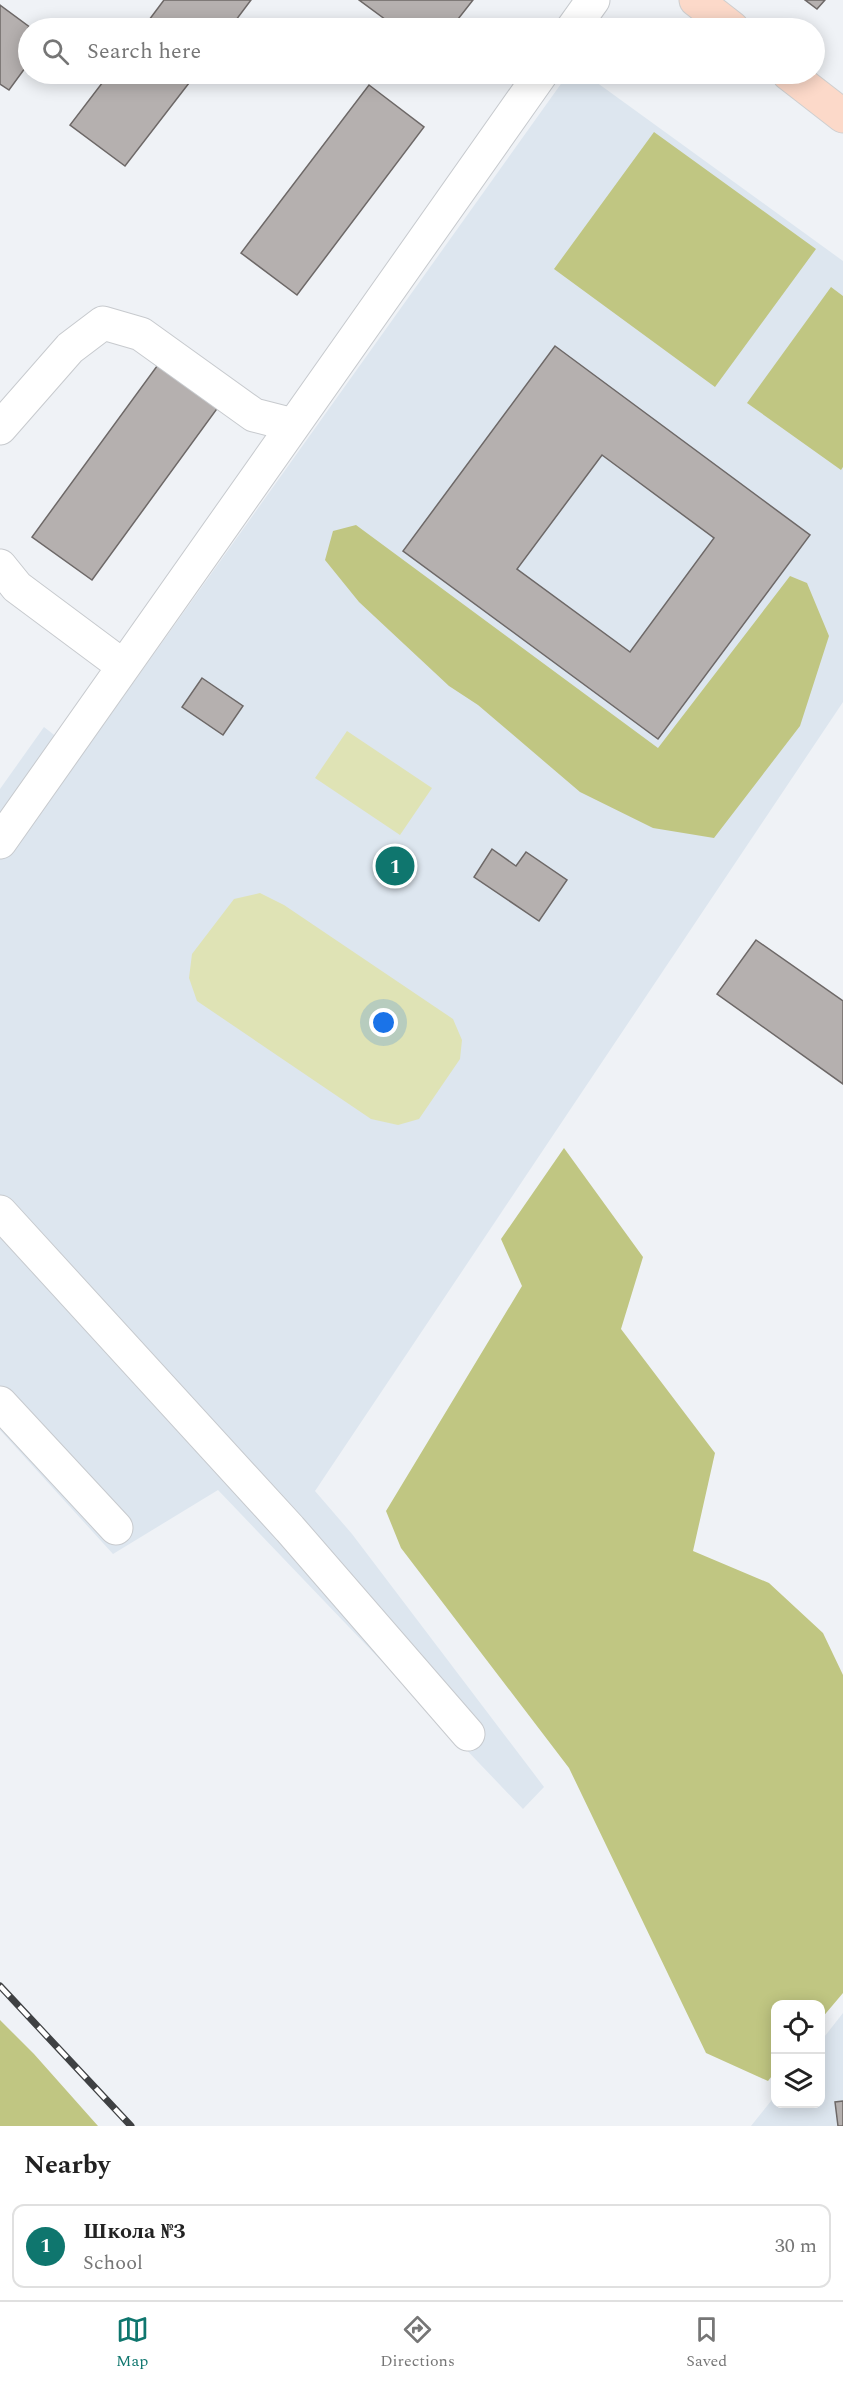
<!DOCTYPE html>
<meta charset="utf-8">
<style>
:root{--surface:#fff;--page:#f6f6f6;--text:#222;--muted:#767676;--line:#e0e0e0;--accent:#0f766e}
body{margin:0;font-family:Spectral,serif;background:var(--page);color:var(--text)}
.controls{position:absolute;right:18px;bottom:18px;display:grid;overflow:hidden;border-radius:12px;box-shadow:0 3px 15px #0003}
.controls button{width:54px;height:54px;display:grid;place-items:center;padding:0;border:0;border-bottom:2px solid var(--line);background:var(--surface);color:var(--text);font:30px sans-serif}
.you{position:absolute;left:384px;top:1023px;width:21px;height:21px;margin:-15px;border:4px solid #fff;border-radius:50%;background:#1a73e8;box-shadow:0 0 0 9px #1a73e833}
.badge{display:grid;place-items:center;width:39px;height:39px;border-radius:50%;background:var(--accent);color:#fff;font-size:20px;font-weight:700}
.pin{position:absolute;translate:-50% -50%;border:3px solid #fff;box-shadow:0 2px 6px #0006}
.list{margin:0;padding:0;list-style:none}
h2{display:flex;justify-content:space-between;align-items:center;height:78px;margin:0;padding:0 24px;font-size:26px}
h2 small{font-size:20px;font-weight:400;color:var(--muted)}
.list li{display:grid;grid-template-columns:39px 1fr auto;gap:18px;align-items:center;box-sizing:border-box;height:84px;margin:0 12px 12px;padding:0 12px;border:2px solid var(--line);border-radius:12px}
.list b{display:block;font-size:22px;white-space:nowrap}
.list p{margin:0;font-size:20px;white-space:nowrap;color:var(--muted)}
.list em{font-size:20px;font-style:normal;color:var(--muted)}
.icon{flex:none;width:33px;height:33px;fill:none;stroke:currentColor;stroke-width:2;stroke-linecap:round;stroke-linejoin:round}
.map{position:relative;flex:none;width:843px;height:2126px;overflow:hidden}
.search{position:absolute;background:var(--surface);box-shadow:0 3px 15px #0003;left:18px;right:18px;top:18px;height:66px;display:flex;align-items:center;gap:15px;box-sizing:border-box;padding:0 21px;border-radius:33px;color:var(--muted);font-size:22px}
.sheet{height:174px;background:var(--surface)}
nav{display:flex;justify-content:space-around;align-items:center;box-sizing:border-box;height:84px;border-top:2px solid var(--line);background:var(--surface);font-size:16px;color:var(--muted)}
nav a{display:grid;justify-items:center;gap:3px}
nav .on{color:var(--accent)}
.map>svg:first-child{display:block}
.built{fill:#dde6ef}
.green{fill:#dfe3b5}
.forest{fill:#c0c682}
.building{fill:#b5b0af;stroke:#6d6867;stroke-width:1.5;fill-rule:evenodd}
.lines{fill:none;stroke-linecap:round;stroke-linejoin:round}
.minor-casing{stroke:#c7cace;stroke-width:35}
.major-casing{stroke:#cfcfcf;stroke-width:35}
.minor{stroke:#fff;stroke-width:33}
.major{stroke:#fcd9c9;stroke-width:33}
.rail-casing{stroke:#3f4143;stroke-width:7}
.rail{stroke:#fff;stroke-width:4.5;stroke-dasharray:14;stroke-linecap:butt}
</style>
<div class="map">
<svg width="843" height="2126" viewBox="0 0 843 2126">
<rect width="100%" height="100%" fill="#eff2f6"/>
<!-- built -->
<path class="built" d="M568,74H585L843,261V702L315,1491L352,1534L544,1787L523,1809L218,1490L113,1554L0,1430V789L44,727L81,756Z
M843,2013V2126H751L775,2096L776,2104H820L821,2041Z"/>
<!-- green -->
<path class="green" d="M347,731L432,788L400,835L315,778Z
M260,893L284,905L453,1019L462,1040L460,1059L419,1119L398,1125L371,1119L197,1001L189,978L192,954L234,899Z"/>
<!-- forest -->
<path class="forest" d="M654,132L816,249L715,387L554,269Z
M831,287L843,296V467L841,470L747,403Z
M356,525L658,748L790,576L807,583L829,636L800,726L714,838L653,828L580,792L478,705L449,686L359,602L325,560L333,531Z
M564,1148L643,1257L621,1329L715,1453L693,1551L769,1583L823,1633L843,1675V1993L821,2019L820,2004H776L775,2072L768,2081L706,2053L569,1768L401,1548L386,1511L522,1286L501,1239Z
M0,2020L34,2054L98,2126H0Z"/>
<!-- building -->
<path class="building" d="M164,0H251L230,28H143Z
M359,0H473L451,28H397Z
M805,0H825L817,9Z
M0,5L31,28H28V64L9,90L0,84Z
M109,74H196L125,166L70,125Z
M369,85L424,127L297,295L241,253Z
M555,346L810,535L658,739L403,551ZM602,455L714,538L630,652L517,569Z
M160,362L219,406L92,580L32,537Z
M202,678L243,706L223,735L182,707Z
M492,849L516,866L526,852L567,880L539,921L474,877Z
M756,940L843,1001V1084L717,994Z
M843,2101V2126H838L835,2102Z"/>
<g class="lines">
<!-- minor casing -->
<g class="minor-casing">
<path id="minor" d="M573,28L593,0
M0,428L70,348L103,323L141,334L254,415L293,425
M0,566L17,587L123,666
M0,842L541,74
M0,1212L290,1529L468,1734
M0,1403L116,1528"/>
</g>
<!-- major casing -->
<g class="major-casing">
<path id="major" d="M696,0L732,28
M789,74L843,116"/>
</g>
<!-- minor -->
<use href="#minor" class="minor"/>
<!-- major -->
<use href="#major" class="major"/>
<!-- rail casing -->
<g class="rail-casing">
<path id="rail" d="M0,1986L131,2126"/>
</g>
<!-- rail -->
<use href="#rail" class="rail"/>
</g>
</svg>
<div class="controls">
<button><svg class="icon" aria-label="locate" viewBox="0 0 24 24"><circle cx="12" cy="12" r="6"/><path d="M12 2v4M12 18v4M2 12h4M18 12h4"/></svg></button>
<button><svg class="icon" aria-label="layers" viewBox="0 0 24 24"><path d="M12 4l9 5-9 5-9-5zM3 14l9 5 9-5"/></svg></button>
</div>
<div class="you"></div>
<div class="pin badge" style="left:395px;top:866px">1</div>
<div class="search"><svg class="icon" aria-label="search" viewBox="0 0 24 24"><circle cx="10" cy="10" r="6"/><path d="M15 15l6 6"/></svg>Search here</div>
</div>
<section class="sheet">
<h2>Nearby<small></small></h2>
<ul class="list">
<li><span class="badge">1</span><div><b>Школа №3</b><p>School</p></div><em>30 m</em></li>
</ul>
</section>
<nav>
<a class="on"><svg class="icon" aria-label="map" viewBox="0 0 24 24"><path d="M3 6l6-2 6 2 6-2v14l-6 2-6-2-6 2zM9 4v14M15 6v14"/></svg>Map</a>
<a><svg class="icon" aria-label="directions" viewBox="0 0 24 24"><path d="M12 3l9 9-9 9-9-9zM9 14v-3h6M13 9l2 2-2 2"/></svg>Directions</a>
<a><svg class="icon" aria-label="saved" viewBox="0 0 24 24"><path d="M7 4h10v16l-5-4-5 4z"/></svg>Saved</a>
</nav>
